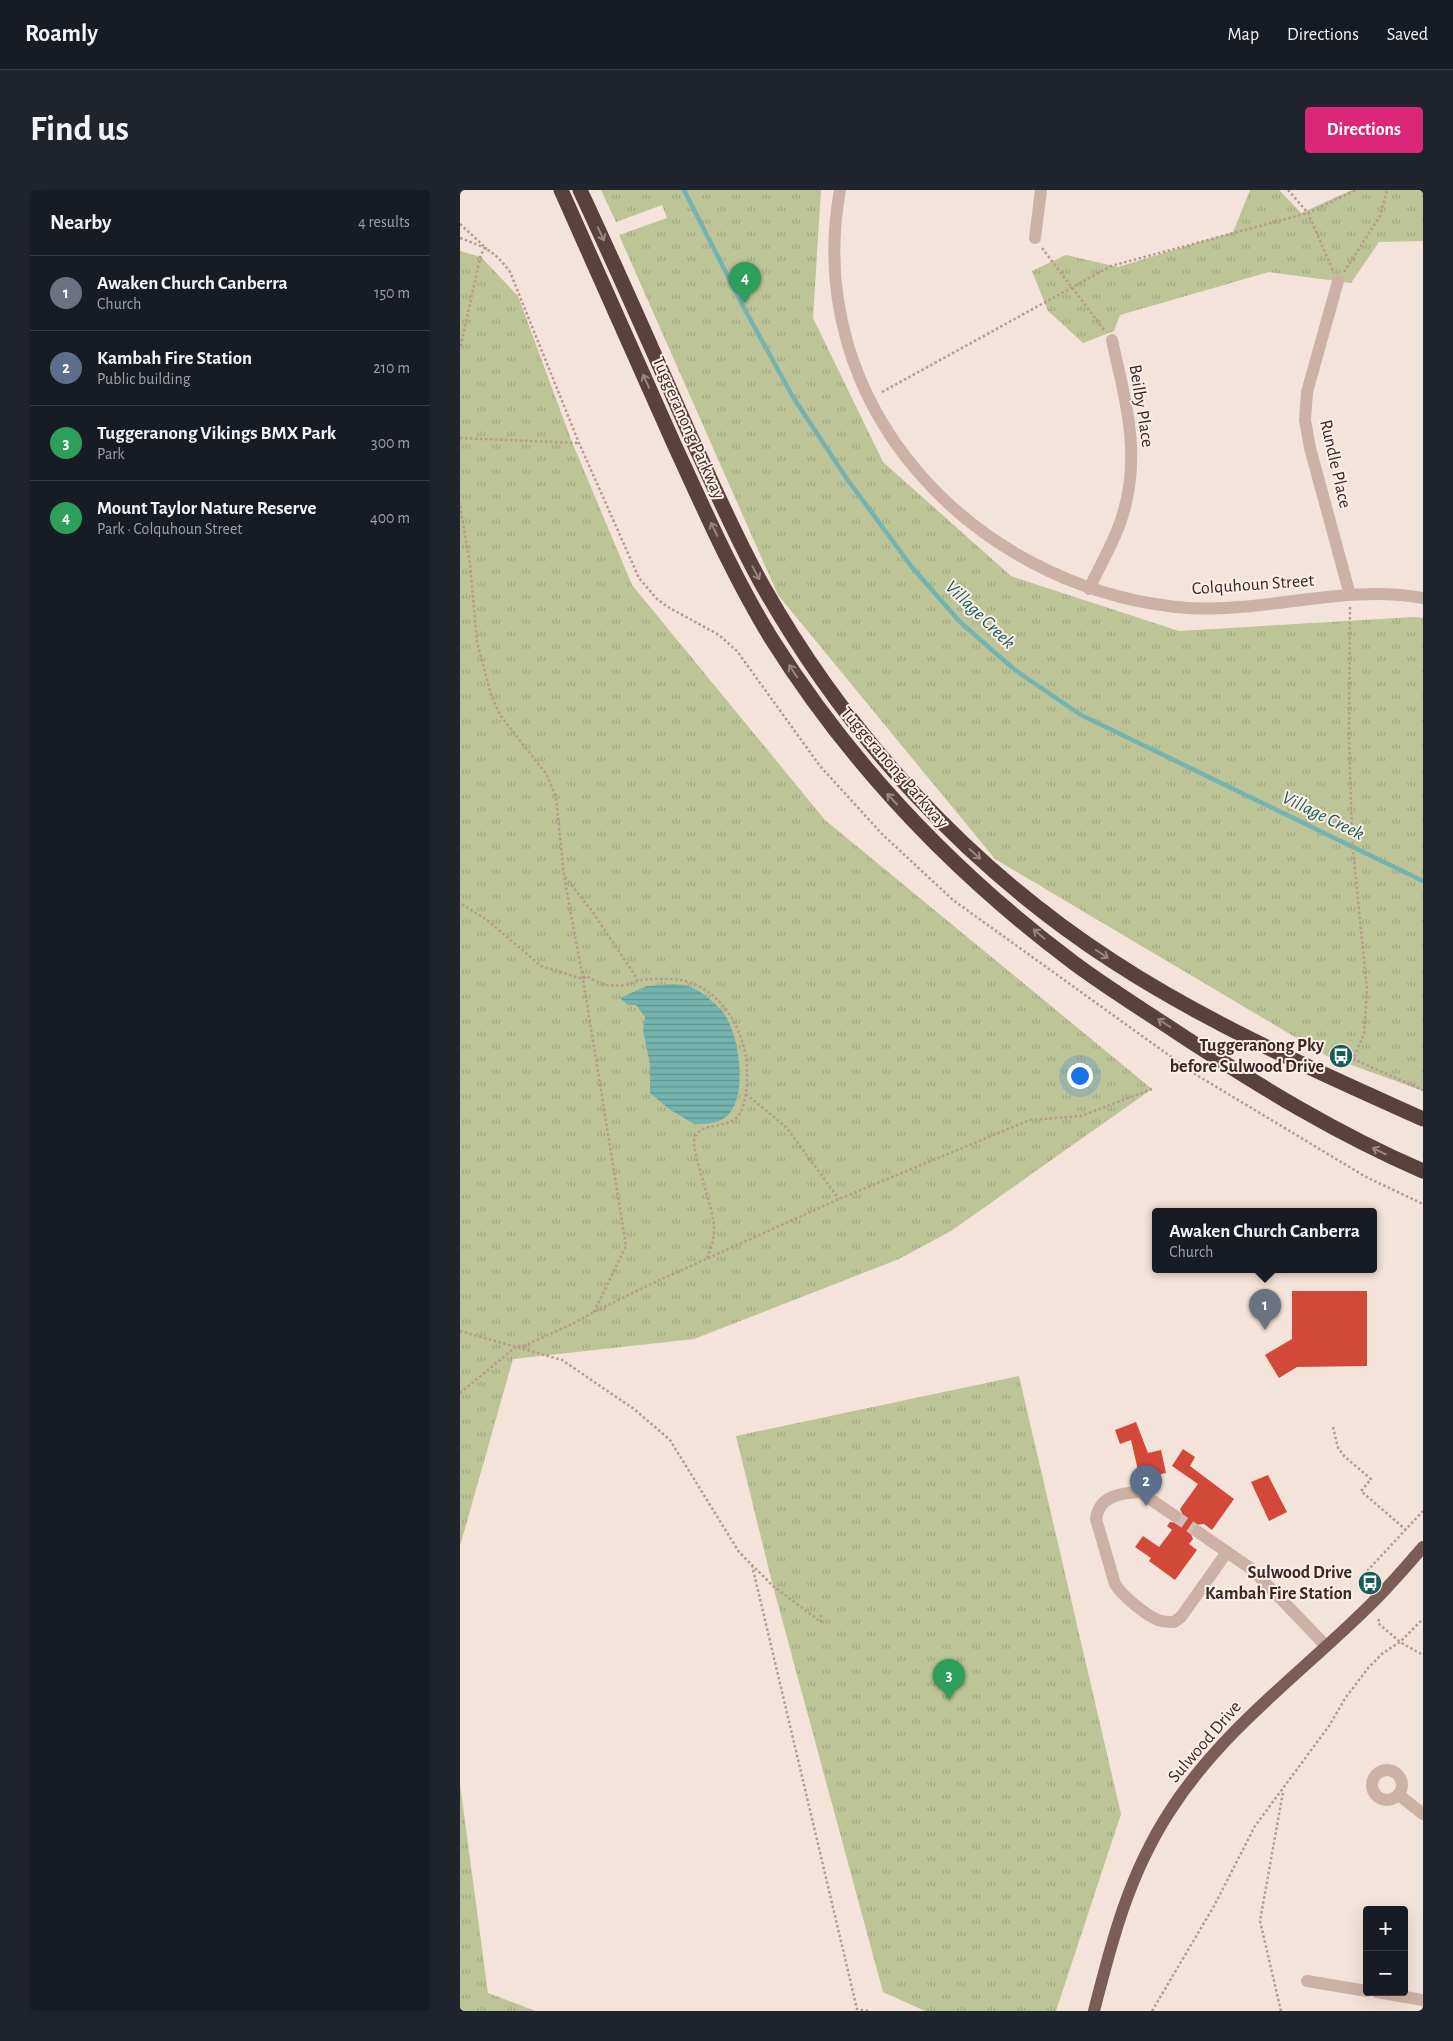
<!DOCTYPE html>
<meta charset="utf-8">
<style>
:root{--surface:#171b24;--page:#20242c;--text:#f1f3f6;--muted:#9ea1a6;--line:#363941;--accent:#db2777}
body{margin:0;font-family:"Alegreya Sans",sans-serif;background:var(--page);color:var(--text)}
.controls{position:absolute;right:15px;bottom:15px;display:grid;overflow:hidden;border-radius:5px;box-shadow:0 5px 20px #0002}
.controls button{width:45px;height:45px;display:grid;place-items:center;padding:0;border:0;border-bottom:1px solid var(--line);background:var(--surface);color:var(--text);font:25px sans-serif}
.you{position:absolute;left:619px;top:885px;width:18px;height:18px;margin:-12px;border:4px solid #fff;border-radius:50%;background:#1a73e8;box-shadow:0 0 0 8px #1a73e833}
.badge{display:grid;place-items:center;width:32px;height:32px;border-radius:50%;background:var(--accent);color:#fff;font-size:16px;font-weight:700}
.pin{position:absolute;translate:-50% -41px;filter:drop-shadow(0 1px 2px #0008)}
.pin::after{content:'';position:absolute;top:26px;width:18px;height:15px;background:inherit;clip-path:polygon(0 0,100% 0,50% 100%)}
.popup{position:absolute;left:692px;top:1018px;width:225px;height:65px;box-sizing:border-box;display:grid;place-content:center;border-radius:5px;background:var(--surface);filter:drop-shadow(0 1px 4px #0005);font-size:16px;white-space:nowrap;color:var(--muted)}
.popup b{font-size:19px;color:var(--text)}
.popup::after{content:'';position:absolute;left:50%;top:100%;margin-left:-10px;border:10px solid transparent;border-top-color:var(--surface)}
.list{margin:0;padding:0;list-style:none}
h2{display:flex;justify-content:space-between;align-items:center;height:65px;margin:0;padding:0 20px;font-size:21px}
h2 small{font-size:16px;font-weight:400;color:var(--muted)}
.list li{display:grid;grid-template-columns:32px 1fr auto;gap:15px;align-items:center;box-sizing:border-box;height:75px;padding:0 20px;border-top:1px solid var(--line)}
.list b{display:block;font-size:19px;white-space:nowrap}
.list p{margin:0;font-size:16px;white-space:nowrap;color:var(--muted)}
.list em{font-size:16px;font-style:normal;color:var(--muted)}
.map{position:relative;flex:none;width:963px;height:1821px;overflow:hidden;border-radius:5px}
header{display:flex;align-items:center;gap:30px;box-sizing:border-box;height:70px;padding:0 25px;background:var(--surface);border-bottom:1px solid var(--line)}
header strong{font-size:24px}
nav{display:flex;gap:28px;margin-inline-start:auto;font-size:18px}
.intro{display:flex;align-items:center;justify-content:space-between;box-sizing:border-box;height:120px;padding:0 30px}
h1{margin:0;font-size:35px}
.button{padding:12px 22px;border-radius:5px;background:var(--accent);color:#fff;font-size:18px;font-weight:700}
main{display:flex;gap:30px;padding:0 30px}
aside{flex:1;background:var(--surface);border-radius:5px;box-shadow:0 5px 20px #0002}
.map>svg:first-child{display:block}
.grass{fill:url(#grass-tufts)}
.water{fill:url(#water-rules)}
.lines{fill:none;stroke-linecap:round;stroke-linejoin:round}
.stream{stroke:#75b4ad;stroke-width:4.5}
.building{fill:#d24839}
.minor-tunnel{stroke:#cebeb5;stroke-width:12;stroke-dasharray:12 6;stroke-linecap:butt}
.path{stroke:#b99a8e;stroke-width:2.5;stroke-dasharray:2.5 2.5;stroke-linecap:butt}
.minor{stroke:#cdb1a4;stroke-width:12}
.major{stroke:#7b5d56;stroke-width:12}
.highway{stroke:#5a413c;stroke-width:15}
.oneway{stroke:#9a8680}
.labels{text-anchor:middle;dominant-baseline:central;stroke-width:4;stroke-linejoin:round;paint-order:stroke}
.street-label{font-size:18px;fill:#382926;stroke:#fbeee6}
.poi-label{font-size:18px;font-weight:bold;fill:#382926;stroke:#fbeee6;text-anchor:end}
.water-label{font-size:19px;font-style:italic;fill:#185d58;stroke:#fbeee6}
</style>
<header>
<strong>Roamly</strong>
<nav><a>Map</a><a>Directions</a><a>Saved</a></nav>
</header>
<div class="intro"><h1>Find us</h1><a class="button">Directions</a></div>
<main>
<aside>
<h2>Nearby<small>4 results</small></h2>
<ul class="list">
<li><span class="badge" style="background:#6b7280">1</span><div><b>Awaken Church Canberra</b><p>Church</p></div><em>150 m</em></li>
<li><span class="badge" style="background:#5c6f8a">2</span><div><b>Kambah Fire Station</b><p>Public building</p></div><em>210 m</em></li>
<li><span class="badge" style="background:#2e9e5b">3</span><div><b>Tuggeranong Vikings BMX Park</b><p>Park</p></div><em>300 m</em></li>
<li><span class="badge" style="background:#2e9e5b">4</span><div><b>Mount Taylor Nature Reserve</b><p>Park · Colquhoun Street</p></div><em>400 m</em></li>
</ul>
</aside>
<div class="map">
<svg width="963" height="1821" viewBox="0 0 963 1821">
<defs>
<pattern id="grass-tufts" width="24" height="20" patternUnits="userSpaceOnUse" patternTransform="scale(1.25)"><rect width="24" height="20" fill="#bcc498"/><path d="M3 7l-1-3M5 7V3M7 7l1-3M15 17l-1-3M17 17v-4M19 17l1-3" fill="none" stroke="#a2a883"/></pattern>
<pattern id="water-rules" width="6" height="5" patternUnits="userSpaceOnUse" patternTransform="scale(1.25)"><rect width="6" height="5" fill="#75b4ad"/><path d="M0 2.5h6" fill="none" stroke="#61928d"/></pattern>
</defs>
<rect width="100%" height="100%" fill="#f4e3d9"/>
<!-- grass -->
<path class="grass" d="M141,0H361L353,128L423,272L551,386L719,441L954,427L963,428V901L867,866L535,669L318,405L159,45L207,28L202,15L156,32Z
M790,0H819L841,23L892,0H963V51L919,52L891,93L809,82L660,125L654,141L623,153L588,121L572,81L606,65L658,77L773,42Z
M0,61L21,67L58,106L112,252L172,395L365,630L692,899L491,1041L439,1069L234,1149L53,1169L0,1356Z
M559,1186L661,1624L596,1821H465L423,1802L313,1396L276,1246Z
M0,1594L28,1803L76,1821H0Z"/>
<!-- water -->
<path class="water" d="M213,794C218,795 224,794 228,796C240,800 254,812 262,821C280,842 291,916 261,930C253,934 243,934 234,934L209,919L190,903V874L183,840L185,827L176,815H168L160,808L187,796Z"/>
<g class="lines">
<!-- stream -->
<path class="stream" d="M224,0L284,118L333,207L387,289L451,376L500,432L555,480L621,525L963,691"/>
</g>
<!-- building -->
<path class="building" d="M832,1101H907V1176L837,1177L819,1188L805,1165L832,1149Z
M676,1232L688,1263L701,1260L706,1283L680,1289L671,1250L660,1254L655,1240Z
M723,1259L735,1267L730,1276L774,1309L752,1340L744,1334L735,1335L732,1337L730,1342L733,1349L729,1354L737,1360L715,1390L689,1371L691,1368L675,1357L683,1346L699,1357L712,1340L707,1336L710,1332L718,1333L722,1330V1323L720,1319L738,1294L712,1276Z
M808,1285L827,1322L809,1331L791,1292Z"/>
<g class="lines">
<!-- minor-tunnel -->
<path class="minor-tunnel" d="M715,1326L738,1342"/>
<!-- path -->
<path class="path" d="M828,0L848,23L873,81
M0,34L26,58L21,64L0,159
M0,48C24,57 34,60 50,82L119,253L179,388L197,409L208,417L259,445L277,461L360,576L422,644L493,710L735,884L906,987L963,1014
M582,58L645,141
M884,82L920,26L927,0
M422,202L651,76L848,23L896,0
M0,248L118,253
M0,316L10,374L17,452L31,505L40,525L87,585L96,607L104,686L123,789L81,776L27,730L0,713
M890,417L889,546L892,649L907,800L904,844L893,869L963,900
M105,687L132,721L178,790
M286,904L326,937L379,1009
M134,1122L166,1056L123,789L126,786C132,789 140,794 147,795C153,796 163,796 170,794C173,793 176,791 180,790C188,789 195,789 203,789C249,786 279,826 286,867C288,882 288,914 278,926C266,940 243,931 235,947C229,958 255,1019 254,1039C254,1049 251,1059 247,1068
M0,1141L102,1170L174,1219L210,1250L279,1362L313,1396L361,1432V1425
M0,1203L57,1156H64L112,1134L134,1122L193,1093L379,1009L570,930L621,926L692,899
M873,1237L878,1258L885,1267L911,1289L901,1301L946,1340
M292,1375L397,1819L408,1821
M910,1393L914,1389L908,1380L963,1321
M919,1429L918,1433L940,1452L963,1465
M692,1821L754,1716L795,1636L869,1536L886,1507L909,1477L923,1463L940,1452L963,1429
M821,1821L800,1731L823,1602"/>
<!-- minor -->
<path class="minor" d="M380,0C341,213 510,394 716,417C798,426 881,393 963,408
M575,48L581,0
M878,91L847,202L845,230L850,258L890,405
M629,399C639,377 652,356 660,333C683,269 666,214 652,150
M715,1326L680,1302C660,1303 639,1306 636,1329L655,1394C662,1406 686,1425 698,1430C703,1432 709,1432 714,1432L721,1427L767,1362
M738,1342L793,1380L866,1456
M912 1595a15 15 0 1 1 30 0a15 15 0 1 1-30 0Z
M939,1605L963,1624
M847,1791L907,1801
M917,1802L963,1810"/>
<!-- major -->
<path class="major" d="M634,1821C652,1750 669,1684 710,1621C761,1541 840,1484 907,1418C927,1399 945,1378 963,1357"/>
<!-- highway -->
<path class="highway" d="M101,0C139,85 176,169 214,254C244,319 273,386 311,448C391,575 494,683 614,773C649,799 685,821 721,845C799,896 877,944 963,981
M120,0C158,81 194,163 230,245C254,296 276,349 304,398C389,548 509,678 654,772C751,835 858,882 963,929"/>
</g>
<!-- one-way arrows -->
<defs><path id="oneway-shaft" d="M-6 0H5M1.5-3L5.5 0L1.5 3" fill="none" stroke-width="1.6" stroke-linecap="round" stroke-linejoin="round" transform="scale(1.25)"/></defs>
<g class="oneway">
<use href="#oneway-shaft" transform="translate(141 44) rotate(65)"/>
<use href="#oneway-shaft" transform="translate(186 191) rotate(-114)"/>
<use href="#oneway-shaft" transform="translate(254 339) rotate(-116)"/>
<use href="#oneway-shaft" transform="translate(296 383) rotate(62)"/>
<use href="#oneway-shaft" transform="translate(333 481) rotate(-123)"/>
<use href="#oneway-shaft" transform="translate(432 609) rotate(-133)"/>
<use href="#oneway-shaft" transform="translate(515 664) rotate(42)"/>
<use href="#oneway-shaft" transform="translate(579 744) rotate(-140)"/>
<use href="#oneway-shaft" transform="translate(642 764) rotate(34)"/>
<use href="#oneway-shaft" transform="translate(704 833) rotate(-148)"/>
<use href="#oneway-shaft" transform="translate(919 961) rotate(-154)"/>
</g>
<!-- icons -->
<defs>
<g id="bus-disc" transform="scale(1.25)"><circle r="9.5" fill="#185d58" stroke="#fbeee6"/><path d="M-5-6H5V4H4V6H2V4H-2V6H-4V4H-5ZM-3.5-4V0h7V-4ZM-3.5 1.2v1.5H-2V1.2ZM2 1.2v1.5H3.5V1.2Z" fill="#fff"/></g>
</defs>
<g fill-rule="evenodd">
<use href="#bus-disc" x="881" y="866"/>
<use href="#bus-disc" x="910" y="1393"/>
</g>
<g class="labels">
<!-- street labels -->
<g class="street-label">
<text transform="translate(681 216) rotate(81)">Beilby Place</text>
<text transform="translate(228 238) rotate(66)">Tuggeranong Parkway</text>
<text transform="translate(875 274) rotate(77)">Rundle Place</text>
<text transform="translate(793 395) rotate(-4)">Colquhoun Street</text>
<text transform="translate(434 578) rotate(49)">Tuggeranong Parkway</text>
<text transform="translate(745 1552) rotate(-49)">Sulwood Drive</text>
</g>
<!-- poi labels -->
<g class="poi-label">
<text x="864" y="856">Tuggeranong Pky<tspan x="864" dy="21">before Sulwood Drive</tspan></text>
<text x="892" y="1383">Sulwood Drive<tspan x="892" dy="21">Kambah Fire Station</tspan></text>
</g>
<!-- water labels -->
<g class="water-label">
<text transform="translate(520 425) rotate(44)">Village Creek</text>
<text transform="translate(863 626) rotate(26)">Village Creek</text>
</g>
</g>
</svg>
<div class="controls">
<button>+</button>
<button>−</button>
</div>
<div class="you"></div>
<div class="pin badge" style="left:805px;top:1140px;background:#6b7280">1</div>
<div class="popup"><b>Awaken Church Canberra</b>Church</div>
<div class="pin badge" style="left:686px;top:1316px;background:#5c6f8a">2</div>
<div class="pin badge" style="left:489px;top:1510px;background:#2e9e5b">3</div>
<div class="pin badge" style="left:285px;top:113px;background:#2e9e5b">4</div>
</div>
</main>
